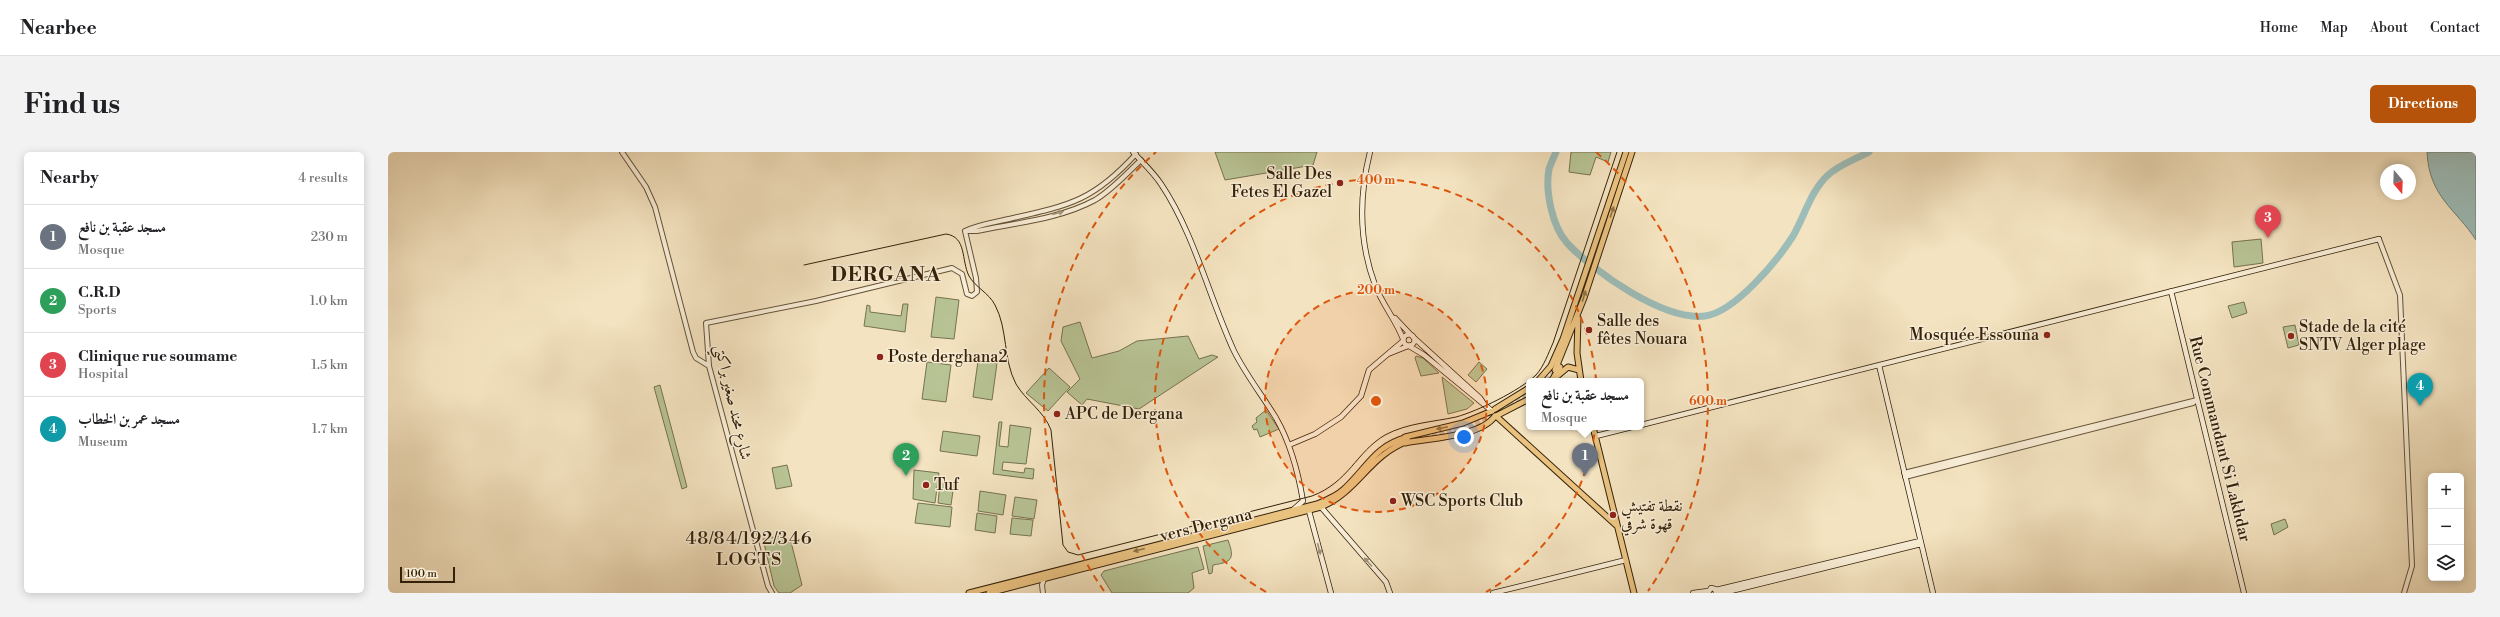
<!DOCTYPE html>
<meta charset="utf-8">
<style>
:root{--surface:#fff;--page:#f2f2f2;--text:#202124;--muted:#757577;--line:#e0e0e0;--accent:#b45309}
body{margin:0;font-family:"Libre Bodoni",Amiri,serif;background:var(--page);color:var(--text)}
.controls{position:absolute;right:12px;bottom:12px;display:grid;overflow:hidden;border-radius:6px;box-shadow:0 2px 10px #0003}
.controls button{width:36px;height:36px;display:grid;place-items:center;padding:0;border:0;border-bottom:1px solid var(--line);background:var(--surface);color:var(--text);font:20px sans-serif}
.compass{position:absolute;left:1992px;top:12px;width:36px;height:36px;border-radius:50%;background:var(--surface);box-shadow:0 2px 10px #0003;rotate:161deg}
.scale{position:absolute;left:12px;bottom:10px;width:55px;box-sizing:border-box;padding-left:4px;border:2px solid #34210a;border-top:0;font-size:11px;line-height:14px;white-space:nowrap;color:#34210a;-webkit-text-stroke:3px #f8edd6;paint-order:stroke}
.you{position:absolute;left:1076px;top:285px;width:14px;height:14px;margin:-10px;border:3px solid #fff;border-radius:50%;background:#1a73e8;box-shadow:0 0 0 6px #1a73e833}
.badge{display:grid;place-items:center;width:26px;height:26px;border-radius:50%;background:var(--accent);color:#fff;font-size:13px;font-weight:700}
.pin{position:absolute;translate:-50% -33px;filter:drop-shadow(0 1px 2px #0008)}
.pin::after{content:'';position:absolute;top:21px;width:14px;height:12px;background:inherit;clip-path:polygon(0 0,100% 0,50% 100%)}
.popup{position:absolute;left:1138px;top:226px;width:118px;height:52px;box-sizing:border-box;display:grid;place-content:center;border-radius:6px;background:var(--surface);filter:drop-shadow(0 1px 3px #0005);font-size:13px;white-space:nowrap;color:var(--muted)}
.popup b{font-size:15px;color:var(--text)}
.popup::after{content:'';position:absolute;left:50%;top:100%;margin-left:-8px;border:8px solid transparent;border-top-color:var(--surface)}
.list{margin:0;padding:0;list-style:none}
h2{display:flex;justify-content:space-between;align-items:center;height:52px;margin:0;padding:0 16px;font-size:17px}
h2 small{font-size:13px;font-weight:400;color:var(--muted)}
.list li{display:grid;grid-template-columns:26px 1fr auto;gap:12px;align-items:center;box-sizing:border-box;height:64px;padding:0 16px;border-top:1px solid var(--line)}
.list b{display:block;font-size:15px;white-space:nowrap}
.list p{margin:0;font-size:13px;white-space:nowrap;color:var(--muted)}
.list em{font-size:13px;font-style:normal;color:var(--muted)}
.icon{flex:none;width:22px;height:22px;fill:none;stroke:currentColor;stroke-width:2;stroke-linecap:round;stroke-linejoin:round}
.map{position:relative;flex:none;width:2088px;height:441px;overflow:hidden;border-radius:6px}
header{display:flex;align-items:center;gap:24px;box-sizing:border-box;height:56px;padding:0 20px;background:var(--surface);border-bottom:1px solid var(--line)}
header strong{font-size:19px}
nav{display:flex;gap:22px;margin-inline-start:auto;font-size:14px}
.intro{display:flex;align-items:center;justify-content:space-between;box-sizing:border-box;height:96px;padding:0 24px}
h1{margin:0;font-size:28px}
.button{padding:10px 18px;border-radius:6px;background:var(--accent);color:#fff;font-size:14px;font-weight:700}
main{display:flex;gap:24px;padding:0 24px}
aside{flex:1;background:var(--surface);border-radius:6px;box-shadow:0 2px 10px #0003}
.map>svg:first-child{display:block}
.green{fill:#b8c495;stroke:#767250}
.water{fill:#9dbdb9;stroke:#737f73}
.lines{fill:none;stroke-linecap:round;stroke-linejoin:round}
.river{stroke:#9dbdb9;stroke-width:7}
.primary-tunnel{stroke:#cebc9c;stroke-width:5;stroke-dasharray:5 2.5;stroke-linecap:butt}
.tertiary-casing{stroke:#645238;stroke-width:6}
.secondary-casing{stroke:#34210a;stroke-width:6}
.primary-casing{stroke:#34210a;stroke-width:7}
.tertiary{stroke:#f8edd6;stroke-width:4}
.secondary{stroke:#f8edd6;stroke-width:4.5}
.primary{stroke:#eac280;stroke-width:5}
.tram{stroke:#34210a;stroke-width:1}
.oneway{fill:#8f7245}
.oneway2{fill:#a0917a}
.ring{fill:none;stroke:#df560c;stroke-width:2;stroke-dasharray:7 5}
.poi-dot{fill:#8f2418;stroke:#f8edd6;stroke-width:1.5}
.labels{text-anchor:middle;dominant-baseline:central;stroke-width:3;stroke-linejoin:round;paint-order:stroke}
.poi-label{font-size:16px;fill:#34210a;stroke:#f8edd6;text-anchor:start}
.street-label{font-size:16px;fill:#34210a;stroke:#f8edd6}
.quarter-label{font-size:18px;letter-spacing:1px;fill:#34210a;stroke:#f8edd6}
.district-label{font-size:20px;font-weight:bold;letter-spacing:1px;fill:#34210a;stroke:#f8edd6}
.centre{fill:#df560c;stroke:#f8edd6;stroke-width:2}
.ring-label{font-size:12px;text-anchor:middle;font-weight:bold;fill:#df560c;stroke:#f8edd6;stroke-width:3;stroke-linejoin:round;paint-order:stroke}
</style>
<header>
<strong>Nearbee</strong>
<nav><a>Home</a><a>Map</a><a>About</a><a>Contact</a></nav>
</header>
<div class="intro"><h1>Find us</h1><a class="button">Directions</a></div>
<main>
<aside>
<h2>Nearby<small>4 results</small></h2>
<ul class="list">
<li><span class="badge" style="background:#6b7280">1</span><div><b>مسجد عقبة بن نافع</b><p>Mosque</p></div><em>230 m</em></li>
<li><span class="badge" style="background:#2e9e5b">2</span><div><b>C.R.D</b><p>Sports</p></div><em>1.0 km</em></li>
<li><span class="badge" style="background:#e0444e">3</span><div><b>Clinique rue soumame</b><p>Hospital</p></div><em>1.5 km</em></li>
<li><span class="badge" style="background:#0f9aa8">4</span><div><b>مسجد عمر بن الخطاب</b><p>Museum</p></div><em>1.7 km</em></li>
</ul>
</aside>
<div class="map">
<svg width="2088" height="441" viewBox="0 0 2088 441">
<rect width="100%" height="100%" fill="#f4e3c0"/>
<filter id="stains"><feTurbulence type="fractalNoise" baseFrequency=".005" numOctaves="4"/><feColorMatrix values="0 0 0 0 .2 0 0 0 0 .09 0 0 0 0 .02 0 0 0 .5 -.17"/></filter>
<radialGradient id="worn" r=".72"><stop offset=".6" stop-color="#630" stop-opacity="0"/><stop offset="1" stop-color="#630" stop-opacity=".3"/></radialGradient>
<!-- green -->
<path class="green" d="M827,0H929L925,13L837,28Z
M1183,0H1223L1220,10L1208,5L1202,23L1181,20Z
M1873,87L1875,111L1846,115L1844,90Z
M548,145L571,148L566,187L543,185Z
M1856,150L1859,161L1844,166L1840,154Z
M515,152H520L517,180L476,174L479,153L482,154V160L513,164Z
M692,170L704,206L731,199L749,189L800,184L811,207L824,203L830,205L751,257L699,247L694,253L679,240L692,227L673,189L675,175Z
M1907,173L1911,193L1900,196L1895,175Z
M1028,204L1035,206L1051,221L1033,224L1027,206Z
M590,209L609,211L604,248L585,245Z
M539,210L563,213L558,250L534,247Z
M1091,210L1099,217L1088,230L1080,223Z
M661,216L682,235L660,259L638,241Z
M1054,225L1086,251L1079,257L1060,262Z
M272,233L299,335L294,337L266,235Z
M878,258L891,277L872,285L869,277L866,278L864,274L869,270L868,266Z
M611,270H614L611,294L620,295L622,273L643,276L638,312L615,310L614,318L636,321L637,316L646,317L645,327L605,322Z
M555,279L592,284L589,304L552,299Z
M399,313L404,334L388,337L384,316Z
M526,318L551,321L547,351L525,347Z
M552,331L566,332L563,353L550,351Z
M592,339L618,343L615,363L590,359Z
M627,345L649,348L646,367L624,364Z
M530,351L564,355L562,375L527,371Z
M589,361L609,364L607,381L587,378Z
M624,366L645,368L643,384L622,382Z
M1897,367L1900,375L1886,383L1883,372Z
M396,383L403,390L414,433L402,441H391L386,434L375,387Z
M840,388C847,407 844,410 825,413L824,421L821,422L815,394Z
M810,395L816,417L804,421L806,436L800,441H724L713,423L716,419Z"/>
<!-- water -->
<path class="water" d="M2039,0H2088V88C2068,57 2041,45 2039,0Z"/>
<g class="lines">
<!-- river -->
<path class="river" d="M1168,0C1166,5 1163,11 1161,17C1157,39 1164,74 1179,91C1206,120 1276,169 1317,164C1347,160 1389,109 1405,84C1416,65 1423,39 1439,24C1450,13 1468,7 1481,0"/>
<!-- primary-tunnel -->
<path class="primary-tunnel" d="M1159,229L1167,218
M1122,254L1141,243
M1105,261L1125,250
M1022,288L1078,276L1108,262"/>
<!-- tertiary casing -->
<g class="tertiary-casing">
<path id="tertiary" d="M234,0L258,35L267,55L305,200L308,206L321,214
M577,79H589C627,71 672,67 707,48C724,38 738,22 753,8
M577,79C591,72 609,70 625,66C683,53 706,48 748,2
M1991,87L2012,143L2024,414L2016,441
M1516,321L1809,248
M1517,325L1805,251L1809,248
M384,441L380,434L321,214L318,171L428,149L564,116L574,122L579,142L584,144L589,140L588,126L577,79
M655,441L654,433L656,427"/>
</g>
<!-- secondary casing -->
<g class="secondary-casing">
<path id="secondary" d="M745,0C755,11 765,20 773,32C806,81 821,145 846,199C858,223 874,243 888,266C903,292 910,319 915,349L906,357
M982,0C971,44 971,90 987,133C994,152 1008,168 1015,187
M1783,139L1856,441
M1007,166L1023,183
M1015.5 188a5.5 5.5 0 1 1 11 0a5.5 5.5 0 1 1-11 0Z
M1025,185L1092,246L1096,252
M1021,194L1036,203L1104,259
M1000,202L1020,194
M1491,213L1545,441
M1253,273L1991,87
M1208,284L1244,275
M901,293L927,282L953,265L973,244L981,218L1015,189
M933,355L998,430L1002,441
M921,359L943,441
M1328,438L1532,389
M1105,441L1238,408
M1305,441L1320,439
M1320,441L1323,436L1327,437L1328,441L1343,439L1533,392"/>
</g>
<!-- primary casing -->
<g class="primary-casing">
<path id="primary" d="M1190,166L1189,201L1193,229
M1167,218L1196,146L1244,0
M1168,225L1180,215L1191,218
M1164,228L1172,215
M1150,229L1163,214L1175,187L1238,0
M1107,257L1141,236
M1110,263L1141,247
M1108,264L1229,374
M1205,275L1246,441
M1017,285L1075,271L1104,259
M1017,291C1040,286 1093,285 1107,264
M581,441L929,352C939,348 949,344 956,337C980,315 986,294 1020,285
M601,441L933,355C971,339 980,304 1020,289"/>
</g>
<!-- tertiary -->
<use href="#tertiary" class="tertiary"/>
<!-- secondary -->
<use href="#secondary" class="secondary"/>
<!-- primary -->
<use href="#primary" class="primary"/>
<!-- tram -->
<path class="tram" d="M416,113L558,82C579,85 573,108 581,124C587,135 601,141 607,153C620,177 615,208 628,232C638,249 656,259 663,278L675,393L680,400L690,403L924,344C961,330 968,300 997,283C1019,271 1045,270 1068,265C1090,259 1131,239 1148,223C1156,214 1160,202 1165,191L1229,0"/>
</g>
<!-- one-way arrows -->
<defs><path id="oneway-solid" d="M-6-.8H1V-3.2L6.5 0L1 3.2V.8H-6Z"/></defs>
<g class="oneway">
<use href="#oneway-solid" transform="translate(1224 60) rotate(-72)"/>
<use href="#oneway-solid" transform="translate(1196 144) rotate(-73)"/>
<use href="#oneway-solid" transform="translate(1054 276) rotate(168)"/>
<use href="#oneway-solid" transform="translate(751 398) rotate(166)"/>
</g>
<g class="oneway2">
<use href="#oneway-solid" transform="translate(670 61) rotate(-15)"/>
<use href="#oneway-solid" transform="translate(931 397) rotate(76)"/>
<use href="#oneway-solid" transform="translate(980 410) rotate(-132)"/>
</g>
<!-- distance rings -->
<circle cx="988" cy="249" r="111" fill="#df560c" fill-opacity=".12"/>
<g class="ring">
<circle cx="988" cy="249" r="111"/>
<path d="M878 440A221 221 0 1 1 1098 440"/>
<path d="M716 439A332 332 0 0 1 768 0M1208 0A332 332 0 0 1 1260 439"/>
</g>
<!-- markers -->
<g class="poi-dot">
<circle cx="952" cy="31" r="4"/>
<circle cx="1201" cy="178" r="4"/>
<circle cx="1659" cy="183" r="4"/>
<circle cx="1903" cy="184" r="4"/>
<circle cx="492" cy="205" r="4"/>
<circle cx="669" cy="262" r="4"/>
<circle cx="538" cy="333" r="4"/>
<circle cx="1005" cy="349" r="4"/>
<circle cx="1225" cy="363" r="4"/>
</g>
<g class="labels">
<!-- poi labels -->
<g class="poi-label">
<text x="944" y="22" text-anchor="end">Salle Des<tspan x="944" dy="18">Fetes El Gazel</tspan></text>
<text x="1209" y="169">Salle des<tspan x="1209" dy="18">fêtes Nouara</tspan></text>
<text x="1911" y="175">Stade de la cité<tspan x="1911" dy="18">SNTV Alger plage</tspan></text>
<text x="1651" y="183" text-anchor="end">Mosquée Essouna</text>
<text x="500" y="205">Poste derghana2</text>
<text x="677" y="262">APC de Dergana</text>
<text x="546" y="333">Tuf</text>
<text x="1013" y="349">WSC Sports Club</text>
<text x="1233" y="354">نقطة تفتيش<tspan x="1233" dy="18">قهوة شرقي</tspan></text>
</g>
<!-- street labels -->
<g class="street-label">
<text transform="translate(345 250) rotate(77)">شارع محند صغير براكتي</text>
<text transform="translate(1832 287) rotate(76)">Rue Commandant Si Lakhdar</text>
<text transform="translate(818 373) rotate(-14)">vers Dergana</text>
</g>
<!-- quarter labels -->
<g class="quarter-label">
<text x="361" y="386">48/84/192/346<tspan x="361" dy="21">LOGTS</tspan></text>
</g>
<!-- district labels -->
<g class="district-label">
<text x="498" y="123">DERGANA</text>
</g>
</g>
<circle cx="988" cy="249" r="6" class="centre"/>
<g class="ring-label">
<text x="988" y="32">400 m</text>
<text x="988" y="142">200 m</text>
<text x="1320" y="253">600 m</text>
</g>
<rect width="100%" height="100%" filter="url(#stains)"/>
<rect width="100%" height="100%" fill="url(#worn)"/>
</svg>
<div class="controls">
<button>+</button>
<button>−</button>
<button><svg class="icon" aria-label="layers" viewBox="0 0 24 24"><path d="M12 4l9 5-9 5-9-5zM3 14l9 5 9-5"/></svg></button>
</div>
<svg class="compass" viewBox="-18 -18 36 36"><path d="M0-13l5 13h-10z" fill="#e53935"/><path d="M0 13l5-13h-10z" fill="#757577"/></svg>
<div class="scale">100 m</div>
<div class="you"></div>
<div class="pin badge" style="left:1197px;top:324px;background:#6b7280">1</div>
<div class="popup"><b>مسجد عقبة بن نافع</b>Mosque</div>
<div class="pin badge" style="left:518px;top:324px;background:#2e9e5b">2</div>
<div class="pin badge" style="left:1880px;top:86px;background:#e0444e">3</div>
<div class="pin badge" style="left:2032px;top:254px;background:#0f9aa8">4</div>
</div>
</main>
